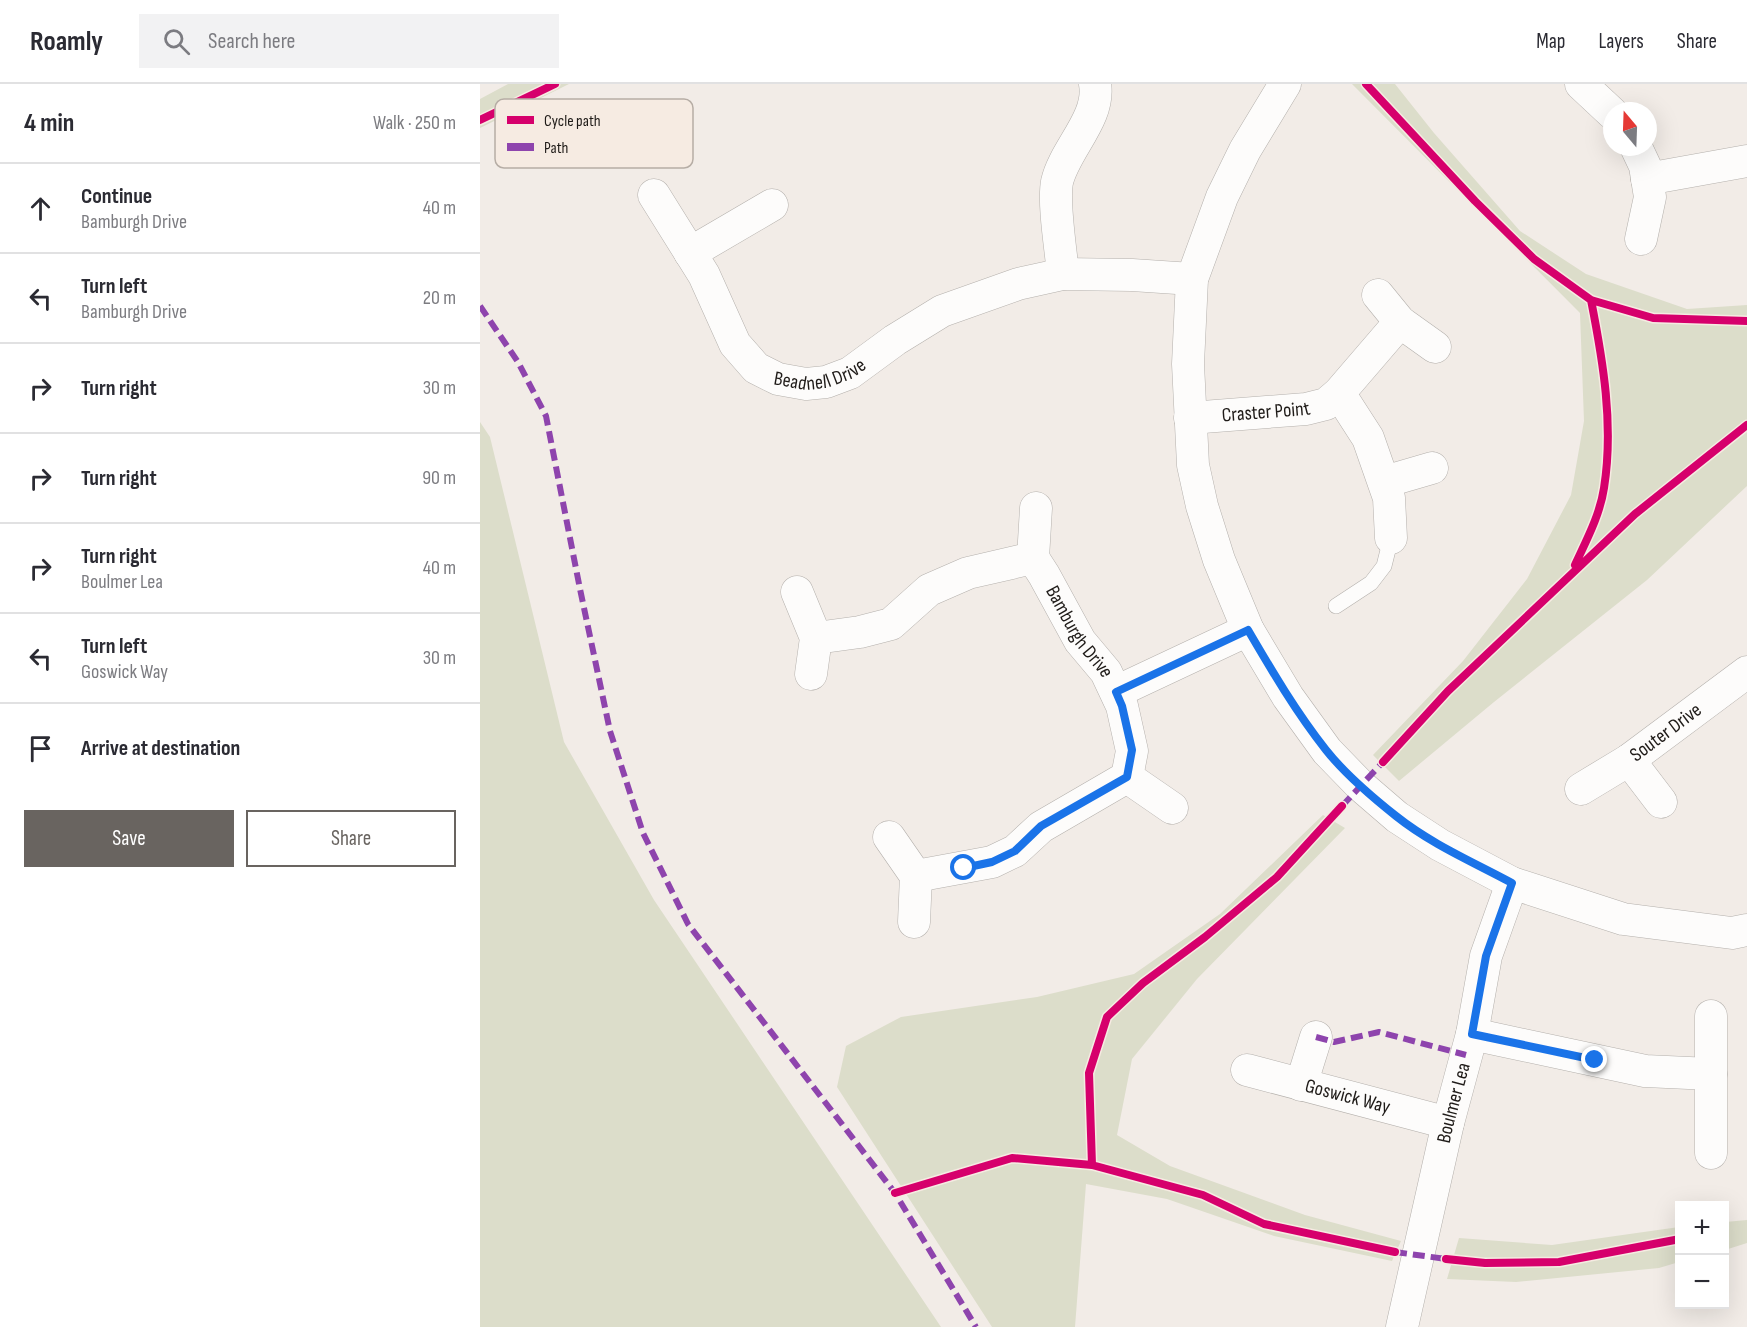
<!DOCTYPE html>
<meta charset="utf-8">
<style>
:root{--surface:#fff;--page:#f2f2f3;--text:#2b2b33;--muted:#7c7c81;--line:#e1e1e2;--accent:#696460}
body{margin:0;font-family:"Sofia Sans Condensed",sans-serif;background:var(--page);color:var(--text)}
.controls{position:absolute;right:18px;bottom:18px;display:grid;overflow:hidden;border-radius:0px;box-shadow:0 6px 24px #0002}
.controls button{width:54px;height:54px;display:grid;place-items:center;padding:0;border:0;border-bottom:2px solid var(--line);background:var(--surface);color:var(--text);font:30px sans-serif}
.compass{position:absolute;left:1123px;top:18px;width:54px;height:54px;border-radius:50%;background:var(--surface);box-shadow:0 6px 24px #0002;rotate:341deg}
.stop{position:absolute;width:18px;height:18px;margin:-14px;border:4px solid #1a73e8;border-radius:50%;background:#fff}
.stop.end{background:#1a73e8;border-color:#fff;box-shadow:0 2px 6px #0008}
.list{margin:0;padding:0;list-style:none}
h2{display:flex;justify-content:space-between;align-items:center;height:78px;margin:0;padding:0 24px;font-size:26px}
h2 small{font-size:20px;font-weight:400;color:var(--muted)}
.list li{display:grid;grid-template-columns:39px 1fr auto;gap:18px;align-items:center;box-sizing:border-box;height:90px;padding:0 24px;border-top:2px solid var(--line)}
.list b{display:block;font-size:22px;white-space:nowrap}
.list p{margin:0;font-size:20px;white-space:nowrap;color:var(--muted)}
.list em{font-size:20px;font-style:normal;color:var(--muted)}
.actions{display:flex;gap:12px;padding:18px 24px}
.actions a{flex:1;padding:14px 0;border:2px solid var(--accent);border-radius:0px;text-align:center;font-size:21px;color:var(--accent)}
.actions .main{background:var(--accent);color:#fff}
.icon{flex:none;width:33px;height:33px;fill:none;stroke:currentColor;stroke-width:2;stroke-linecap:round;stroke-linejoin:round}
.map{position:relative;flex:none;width:1267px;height:1243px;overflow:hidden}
header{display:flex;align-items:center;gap:36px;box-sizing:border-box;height:84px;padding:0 30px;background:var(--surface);border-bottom:2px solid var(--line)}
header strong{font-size:28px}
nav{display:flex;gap:33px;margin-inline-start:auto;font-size:21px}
.search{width:420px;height:54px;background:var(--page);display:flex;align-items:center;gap:15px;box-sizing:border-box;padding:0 21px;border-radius:0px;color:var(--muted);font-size:22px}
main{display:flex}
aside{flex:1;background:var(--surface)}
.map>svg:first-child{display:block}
.green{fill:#dcddca}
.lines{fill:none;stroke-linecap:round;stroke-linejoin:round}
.service-casing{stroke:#b4b0ac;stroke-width:16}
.minor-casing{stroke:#b4b0ac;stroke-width:33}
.service{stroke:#fdfcfb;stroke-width:15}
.minor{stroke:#fdfcfb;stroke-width:32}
.quiet{stroke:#8e44ad;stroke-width:6;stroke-dasharray:12 6;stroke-linecap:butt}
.cycleway-casing{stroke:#f6ebe2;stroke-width:11}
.cycleway{stroke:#d6006c;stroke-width:8}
.route{stroke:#1a73e8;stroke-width:8}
.labels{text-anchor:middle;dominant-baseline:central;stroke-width:5;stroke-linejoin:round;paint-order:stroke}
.street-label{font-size:20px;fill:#1f1b18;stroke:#f6ebe2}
.key{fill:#f6ebe2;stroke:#b6ada5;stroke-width:1.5}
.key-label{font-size:16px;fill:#1f1b18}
</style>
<header>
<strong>Roamly</strong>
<div class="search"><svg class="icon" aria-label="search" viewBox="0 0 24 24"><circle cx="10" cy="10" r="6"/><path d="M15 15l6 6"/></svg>Search here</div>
<nav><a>Map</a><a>Layers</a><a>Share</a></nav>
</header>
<main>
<aside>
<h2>4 min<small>Walk · 250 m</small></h2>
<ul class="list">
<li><svg class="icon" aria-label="ahead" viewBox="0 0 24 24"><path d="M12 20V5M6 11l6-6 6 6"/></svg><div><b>Continue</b><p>Bamburgh Drive</p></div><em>40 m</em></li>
<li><svg class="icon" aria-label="left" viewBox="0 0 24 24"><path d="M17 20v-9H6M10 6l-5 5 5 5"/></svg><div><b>Turn left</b><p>Bamburgh Drive</p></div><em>20 m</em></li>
<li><svg class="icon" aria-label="right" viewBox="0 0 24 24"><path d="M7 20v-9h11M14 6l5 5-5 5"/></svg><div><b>Turn right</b></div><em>30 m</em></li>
<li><svg class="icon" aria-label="right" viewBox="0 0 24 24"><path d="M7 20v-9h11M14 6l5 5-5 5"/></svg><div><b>Turn right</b></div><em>90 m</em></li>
<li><svg class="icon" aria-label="right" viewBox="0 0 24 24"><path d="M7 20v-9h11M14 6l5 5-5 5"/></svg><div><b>Turn right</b><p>Boulmer Lea</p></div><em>40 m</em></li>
<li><svg class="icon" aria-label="left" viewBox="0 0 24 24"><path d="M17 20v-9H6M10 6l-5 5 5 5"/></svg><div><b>Turn left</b><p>Goswick Way</p></div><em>30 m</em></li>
<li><svg class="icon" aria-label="arrive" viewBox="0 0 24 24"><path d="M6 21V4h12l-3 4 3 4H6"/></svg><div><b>Arrive at destination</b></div></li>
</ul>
<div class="actions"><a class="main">Save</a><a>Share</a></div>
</aside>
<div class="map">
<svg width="1267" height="1243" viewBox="0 0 1267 1243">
<rect width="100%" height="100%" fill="#f2ece7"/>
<!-- green -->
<path class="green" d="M28,0H89L0,44V15Z
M872,0H915L954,49L1040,147L1106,190L1207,225L1267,221V402L1167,496L1014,618L919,697L893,671L983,577L1047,495L1091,411L1104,337L1100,229Z
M0,338L10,353L84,658L174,816L461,1243H0Z
M843,731L865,744L717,895L652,975L637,1051L690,1082L825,1131L921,1157L912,1177L794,1152L687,1115L606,1100L595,1243H512L357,1003L366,962L421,933L557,913L654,890L740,830Z
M1267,1136V1159L1245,1166V1138Z
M1199,1143V1178L1179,1184L1036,1198L967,1195L979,1154L1072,1161Z"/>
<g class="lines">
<!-- service casing -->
<g class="service-casing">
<path id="service" d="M856,522L891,499L904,482L911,454"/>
</g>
<!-- minor casing -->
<g class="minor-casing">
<g id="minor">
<path d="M805,0L765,66L742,113L712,195L708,280L713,381L722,422L739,476L768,546L808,613L847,667L881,702L917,733L960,761L1032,799L1143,835L1252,849L1267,846"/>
<path d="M1101,0L1132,29"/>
<path d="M1156,63L1165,82L1170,113L1161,155"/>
<path d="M1167,95L1267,77"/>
<path id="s1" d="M174,111L224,191L255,260L276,284L298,295L326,300L346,298L370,289L415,256L462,227L538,200L583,190L652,191L712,195"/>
<path d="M210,169L292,121"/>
<path d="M583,190C581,167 573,119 577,98C584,66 621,34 615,0"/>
<path d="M898,211L920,238L955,263"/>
<path d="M859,309L888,354L909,414L911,454"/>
<path id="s2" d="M710,334L826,325L846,320L859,309L920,238"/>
<path d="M904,398L952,384"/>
<path d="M553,474L556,424"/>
<path d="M317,508L336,554L331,590"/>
<path id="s3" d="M336,554L380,548L411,540L449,506L488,489L553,474L564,491L600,557L626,588L642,622L652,667L647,693L561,743L535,767L512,778L436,792"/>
<path d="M636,608L768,546"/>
<path d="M1149,676L1181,718"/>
<path d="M647,693L692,724"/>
<path id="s4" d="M1101,705L1149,676L1267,588"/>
<path d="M409,753L436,792L434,838"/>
<path d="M1231,932V1069"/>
<path d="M992,950L1165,987L1231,990"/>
<path id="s5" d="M767,986L968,1039"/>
<path d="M821,1001L836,953"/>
<path id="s6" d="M922,1243L968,1039L992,950L1006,872L1032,799"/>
</g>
</g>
<!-- service -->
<use href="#service" class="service"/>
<!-- minor -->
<use href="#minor" class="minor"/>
<!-- quiet -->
<path class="quiet" d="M0,222L38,278L66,332L100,505L130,647L163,749L208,840L415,1109L496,1243
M862,722L903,678
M836,953L854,958L899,948L986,971
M915,1168L966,1175"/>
<!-- cycleway casing -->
<g class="cycleway-casing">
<path id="cycleway" d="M886,0L995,117L1054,175L1111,216L1173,234L1267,237
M0,36L75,0
M1095,481C1106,457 1120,431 1124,404C1134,341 1123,277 1111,216
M903,678L968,607L1155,430L1267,341
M612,1081L609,989L627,933L663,899L725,853L797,793L862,722
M415,1109L532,1074L612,1081L723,1111L784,1140L915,1168
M966,1175L1005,1179L1079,1178L1200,1155"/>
</g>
<!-- cycleway -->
<use href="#cycleway" class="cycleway"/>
</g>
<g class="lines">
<!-- route -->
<path class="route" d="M484,784L512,778L535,767L561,742L647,693L652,666L642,622L636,608L768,546C792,587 816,628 846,666C865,690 892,713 916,732C951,760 993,778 1032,799L1006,872L992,950L1115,976"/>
</g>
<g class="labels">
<!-- street labels -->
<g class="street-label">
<text stroke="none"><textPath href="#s1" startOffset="270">Beadnell Drive</textPath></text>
<text stroke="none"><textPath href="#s2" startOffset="76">Craster Point</textPath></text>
<text stroke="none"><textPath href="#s3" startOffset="324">Bamburgh Drive</textPath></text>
<text stroke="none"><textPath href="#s4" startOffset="102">Souter Drive</textPath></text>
<text stroke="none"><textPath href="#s5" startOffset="104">Goswick Way</textPath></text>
<text stroke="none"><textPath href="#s6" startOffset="230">Boulmer Lea</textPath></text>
</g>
</g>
<!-- legend -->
<rect x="15" y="15" width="198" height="69" rx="9" class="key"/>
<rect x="27" y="32" width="27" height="8" fill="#d6006c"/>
<rect x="27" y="59" width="27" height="8" fill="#8e44ad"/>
<g class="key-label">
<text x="64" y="42">Cycle path</text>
<text x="64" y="69">Path</text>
</g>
</svg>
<div class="controls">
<button>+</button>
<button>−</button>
</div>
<svg class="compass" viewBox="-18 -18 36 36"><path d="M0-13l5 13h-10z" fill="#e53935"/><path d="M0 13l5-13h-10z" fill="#7c7c81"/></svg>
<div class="stop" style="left:484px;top:784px"></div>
<div class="stop end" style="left:1115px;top:976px"></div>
</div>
</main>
